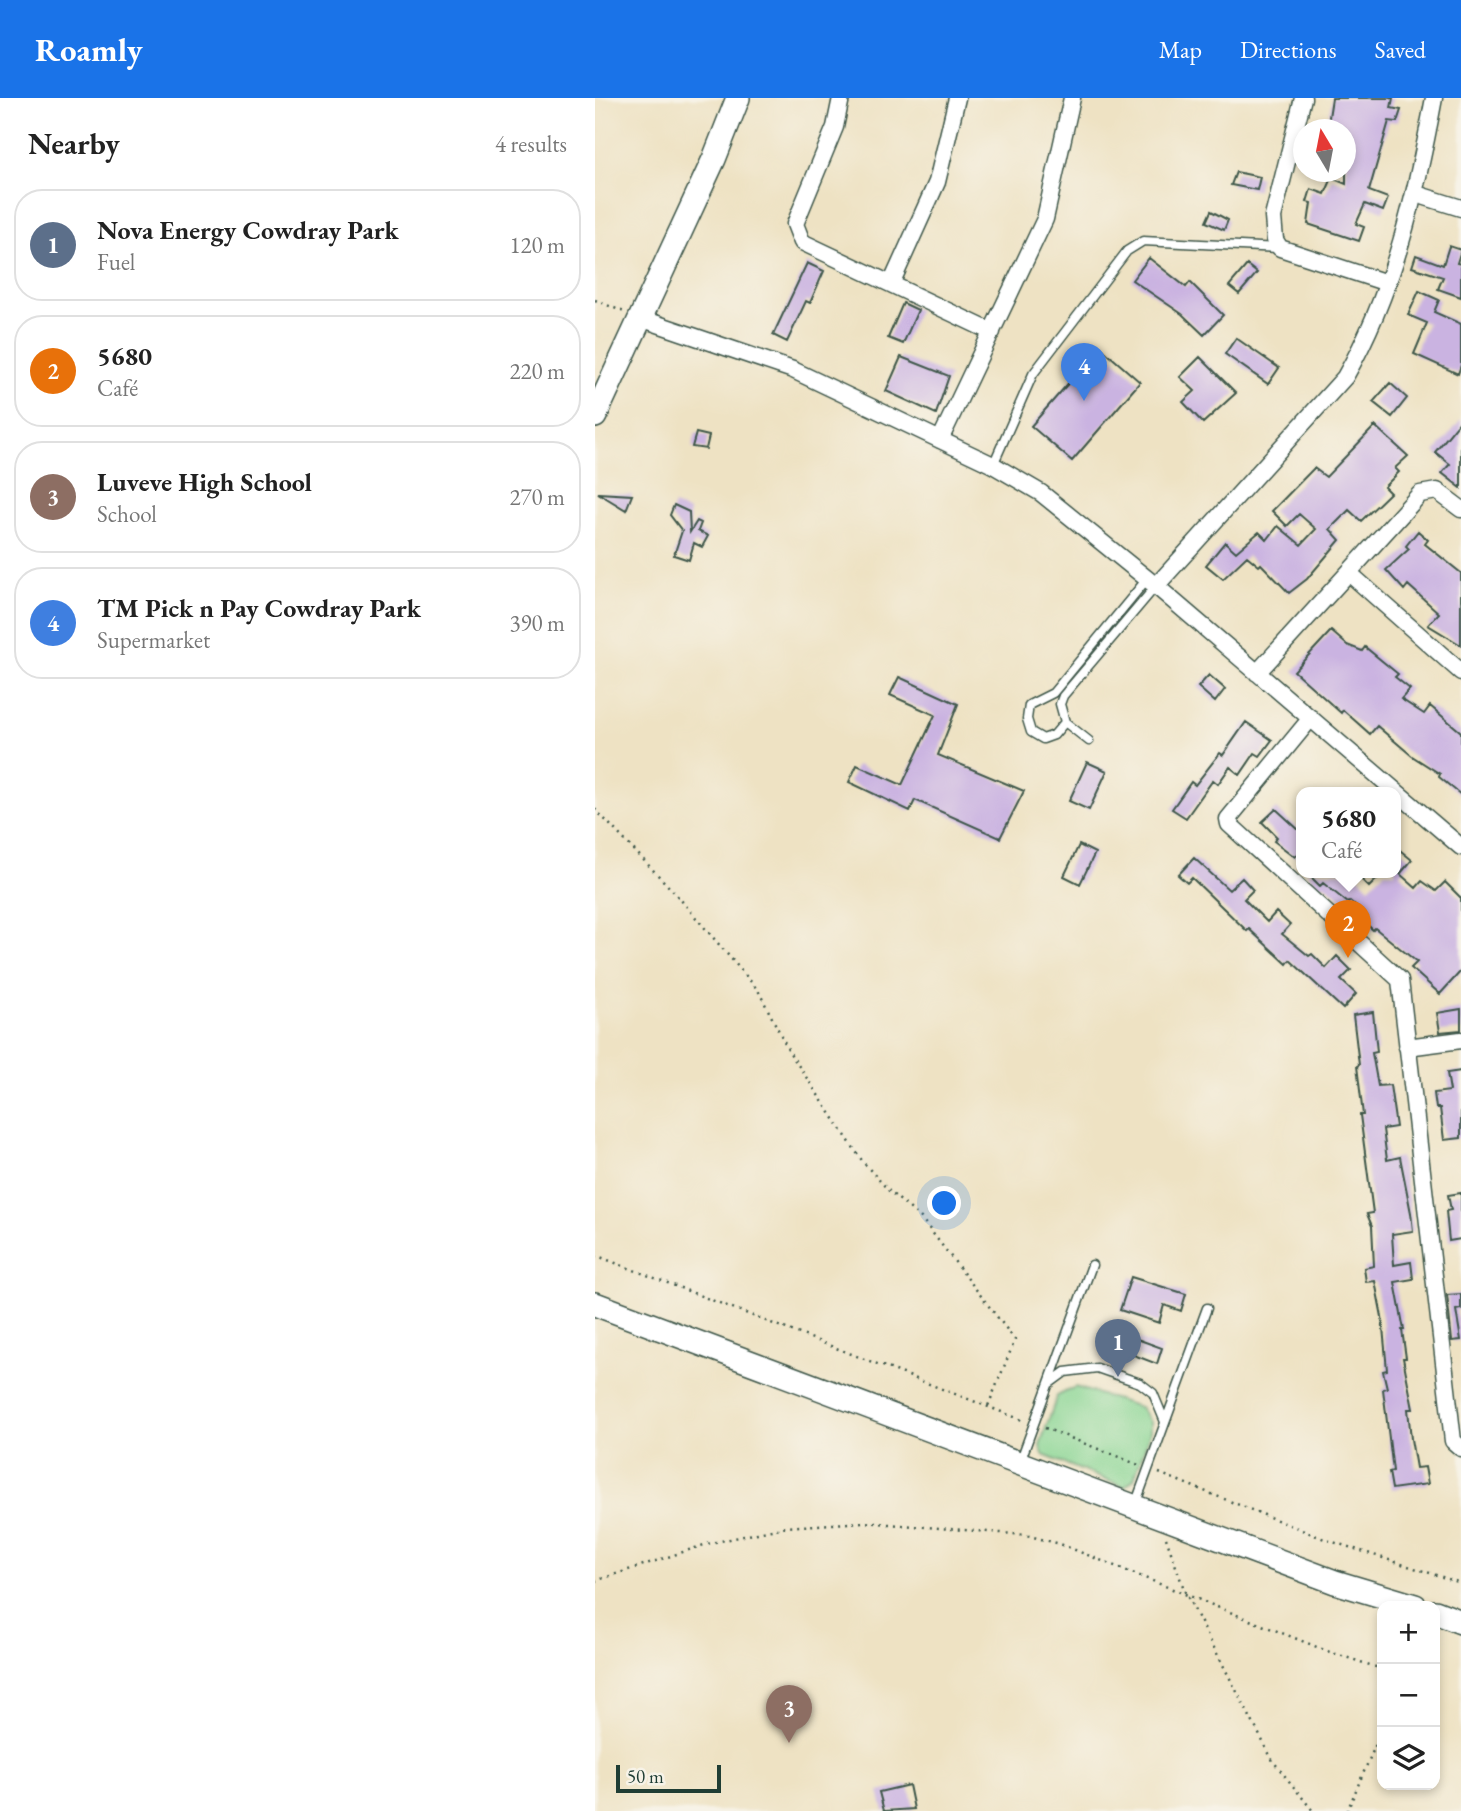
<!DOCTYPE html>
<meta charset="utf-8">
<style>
:root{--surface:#fff;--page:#f6f6f6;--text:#222;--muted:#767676;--line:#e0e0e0;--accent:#1a73e8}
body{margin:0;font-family:"EB Garamond",serif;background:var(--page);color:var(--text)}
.controls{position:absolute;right:21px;bottom:21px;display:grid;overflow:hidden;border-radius:14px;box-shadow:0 4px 10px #0003}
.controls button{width:63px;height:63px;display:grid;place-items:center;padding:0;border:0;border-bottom:2px solid var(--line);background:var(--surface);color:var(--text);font:35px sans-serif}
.compass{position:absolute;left:698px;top:21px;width:63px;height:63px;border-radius:50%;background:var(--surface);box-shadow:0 4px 10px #0003;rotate:350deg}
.scale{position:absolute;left:21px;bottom:18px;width:105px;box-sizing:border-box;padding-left:7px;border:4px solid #1f3d34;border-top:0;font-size:19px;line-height:24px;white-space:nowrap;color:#1f3d34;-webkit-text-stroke:5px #f7f3e8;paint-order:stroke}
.you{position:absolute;left:350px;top:1106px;width:24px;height:24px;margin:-18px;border:5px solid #fff;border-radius:50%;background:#1a73e8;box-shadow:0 0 0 10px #1a73e833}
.badge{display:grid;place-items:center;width:46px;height:46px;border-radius:50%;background:var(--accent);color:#fff;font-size:23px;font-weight:700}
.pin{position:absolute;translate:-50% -58px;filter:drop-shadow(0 2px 4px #0008)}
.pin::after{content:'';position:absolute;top:37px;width:24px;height:21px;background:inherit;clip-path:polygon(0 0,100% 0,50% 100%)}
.popup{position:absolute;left:701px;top:689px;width:105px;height:91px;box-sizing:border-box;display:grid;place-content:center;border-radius:14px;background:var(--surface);filter:drop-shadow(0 2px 5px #0005);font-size:23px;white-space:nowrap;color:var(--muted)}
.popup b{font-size:26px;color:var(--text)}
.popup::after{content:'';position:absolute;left:50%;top:100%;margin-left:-14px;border:14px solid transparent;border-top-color:var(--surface)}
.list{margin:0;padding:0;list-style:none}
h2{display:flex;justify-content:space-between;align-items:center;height:91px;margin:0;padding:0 28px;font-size:30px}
h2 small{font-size:23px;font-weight:400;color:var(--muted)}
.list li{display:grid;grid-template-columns:46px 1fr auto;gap:21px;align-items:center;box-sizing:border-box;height:112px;margin:0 14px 14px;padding:0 14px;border:2px solid var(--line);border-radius:28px}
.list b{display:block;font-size:26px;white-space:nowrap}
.list p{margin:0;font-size:23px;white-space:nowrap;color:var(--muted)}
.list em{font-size:23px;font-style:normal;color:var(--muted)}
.icon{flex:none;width:38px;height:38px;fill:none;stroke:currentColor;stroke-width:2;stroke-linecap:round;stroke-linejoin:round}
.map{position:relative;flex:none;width:866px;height:1713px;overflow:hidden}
header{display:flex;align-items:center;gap:42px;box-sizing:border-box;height:98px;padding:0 35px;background:var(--accent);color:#fff}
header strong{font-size:33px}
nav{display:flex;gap:38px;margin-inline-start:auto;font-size:24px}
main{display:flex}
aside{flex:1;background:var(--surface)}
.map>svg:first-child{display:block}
.green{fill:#89d593;stroke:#548964;stroke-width:2}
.building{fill:#cab3e1}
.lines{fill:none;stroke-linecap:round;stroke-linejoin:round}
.lane-casing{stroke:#3e5649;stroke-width:11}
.street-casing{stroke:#3e5649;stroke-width:19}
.secondary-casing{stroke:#3e5649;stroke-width:26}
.path{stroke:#3e5649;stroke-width:2.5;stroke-dasharray:2 5;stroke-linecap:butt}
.lane{stroke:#fff;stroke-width:8}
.street{stroke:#fff;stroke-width:16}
.secondary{stroke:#fff;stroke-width:23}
</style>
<header>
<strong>Roamly</strong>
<nav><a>Map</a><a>Directions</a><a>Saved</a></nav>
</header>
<main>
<aside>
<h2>Nearby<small>4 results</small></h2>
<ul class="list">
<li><span class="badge" style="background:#5c6f8a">1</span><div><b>Nova Energy Cowdray Park</b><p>Fuel</p></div><em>120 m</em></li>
<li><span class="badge" style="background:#e8710a">2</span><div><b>5680</b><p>Café</p></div><em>220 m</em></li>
<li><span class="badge" style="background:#8d6e63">3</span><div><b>Luveve High School</b><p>School</p></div><em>270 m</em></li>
<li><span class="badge" style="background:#3f7fe0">4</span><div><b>TM Pick n Pay Cowdray Park</b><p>Supermarket</p></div><em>390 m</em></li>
</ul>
</aside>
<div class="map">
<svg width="866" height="1713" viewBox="0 0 866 1713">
<rect width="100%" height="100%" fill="#f7f3e8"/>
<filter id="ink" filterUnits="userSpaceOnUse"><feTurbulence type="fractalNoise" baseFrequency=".0143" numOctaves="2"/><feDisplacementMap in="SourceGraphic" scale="14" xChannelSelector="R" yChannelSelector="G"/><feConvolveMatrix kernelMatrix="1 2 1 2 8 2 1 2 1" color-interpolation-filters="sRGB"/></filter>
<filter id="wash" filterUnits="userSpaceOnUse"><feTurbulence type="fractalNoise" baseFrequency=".00686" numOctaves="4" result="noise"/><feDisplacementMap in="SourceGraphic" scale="28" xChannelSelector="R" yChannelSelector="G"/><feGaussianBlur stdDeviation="1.57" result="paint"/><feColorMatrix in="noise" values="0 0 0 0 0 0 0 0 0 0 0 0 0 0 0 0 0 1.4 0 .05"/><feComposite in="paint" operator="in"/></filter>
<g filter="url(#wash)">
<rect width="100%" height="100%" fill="#eee2c3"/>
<!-- green -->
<path class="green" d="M480,1289L545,1309L555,1324V1334L539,1381L529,1389L448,1357L445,1347L462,1298Z"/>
<g id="blocks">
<!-- building -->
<path class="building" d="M737,0H798L796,10L806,12L802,24L794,23L774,93L793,100L788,113L770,106L761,126L769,129L764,143L713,126L716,105L712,104L716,91L730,96L737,80L751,86V32H732Z
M641,74L665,79L662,92L636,87Z
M616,113L633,122L629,132L611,124Z
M854,148L866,152L862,165L866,166V199L843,191L848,179L817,169L821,157L848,167Z
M554,160L591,189L595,184L628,217L609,237L587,216L537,182Z
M212,165L229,173L215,205L211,203L192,244L178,237Z
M652,167L662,175L644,196L634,188Z
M824,193L844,202L839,214L866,226V267L863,276L819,256L832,225L813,217Z
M308,205L323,212L308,246L293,240Z
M641,240L684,270L673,286L630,256Z
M505,249L545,284L477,363L436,328Z
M306,259L354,278L341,316L291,293Z
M605,259L641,295L608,325L588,304L600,293L585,279Z
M795,285L812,300L797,319L778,304Z
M866,322V390L847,375L855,366L840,354Z
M780,328L813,358L800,370L804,374L789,389L795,395L766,423L754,412L735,431L745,442L712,481L694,495L666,466L664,468L652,458L628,481L611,467L630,444L641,454L664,434L672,442L683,428L706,447L721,431L704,416L692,428L677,413L719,370L731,379Z
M101,335L114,338L111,351L97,349Z
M3,395L37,397L31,412Z
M79,407L94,414L95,434L102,423L106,425L103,433L113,438L107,449L99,445L94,462L79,457L87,433L75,417Z
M823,433L833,442L830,446L866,475V547L833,527L844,515L813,487L809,492L791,472L814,451L811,448Z
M736,533L752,547L767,553L770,549L803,576L800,579L815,591L806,601L829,616L835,608L866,634V697L844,679L845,676L817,658L782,628L775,636L748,612L746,615L699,573Z
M614,577L630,591L620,604L603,589Z
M304,579L363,606L343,657L429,693L405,740L320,702L315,713L254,684L262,667L307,687L340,617L295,597Z
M651,624L677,642L665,658L660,655L645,677L635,669L623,686L618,682L591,720L577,711L596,684L600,687L625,655L628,657Z
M492,664L512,673L494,712L474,703Z
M681,711L706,734V753L700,759L679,743L682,739L667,724Z
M484,747L500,755L485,786L469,778Z
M800,748L817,762L805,776L821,790L827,783L841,793L850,784L866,800V873L845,896L816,870L822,864L780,830L778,832L768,823L772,818L755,803L753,805L728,785L725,788L711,774H759L774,789L789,774H800Z
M599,760L634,792L647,780L658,792L649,801L672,824L681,814L695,827L687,836L714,858L717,856L731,870L742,858L756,872L746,882L761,896L748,911L695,862L692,866L654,831L652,833L597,780L592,785L583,777Z
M866,911V932L845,934L842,915Z
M778,914L782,954L777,955L783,988L795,987L801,1029L788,1031L792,1062L805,1059L816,1115L818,1133L797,1136L799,1167L816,1164L818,1181L800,1184L809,1232H807L811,1260H808L818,1311H813L816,1341L821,1370L830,1369L833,1386L797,1391L794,1374L798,1373L788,1291L792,1290L788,1273L792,1272L787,1219L780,1183L771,1184L769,1170L779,1168L777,1128L772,1116L778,1115L765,1017H768L762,968L764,967L758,917Z
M866,973V1040L849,1042L845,1010H841L839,995L855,993L852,975Z
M866,1095V1141L854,1143L851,1113L856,1112L853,1097Z
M536,1179L591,1196L586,1213L569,1207L564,1225L525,1212Z
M866,1196V1211L861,1212L866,1242L857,1243L852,1197Z
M542,1241L567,1250L562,1266L536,1256Z
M314,1687L319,1711L289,1713L284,1694Z"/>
</g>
</g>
<g filter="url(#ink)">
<use href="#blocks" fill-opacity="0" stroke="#3e5649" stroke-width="2"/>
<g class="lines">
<!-- lane casing -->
<g class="lane-casing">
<path id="lane" d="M398,367L438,276L532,153L548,143L684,150
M552,481L458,595L434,607L432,621L436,634L448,641L459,637L470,624L465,606L468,598L561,488
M470,624L494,643
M455,1285L470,1274L502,1270L545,1285L558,1295L570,1324
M425,1364L497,1167
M540,1407L612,1210"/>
</g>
<!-- street casing -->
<g class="street-casing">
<path id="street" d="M246,0L240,29L200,126L207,144L397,234
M708,0L678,119L680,142L685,150L792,185
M821,96L866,110
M296,186L342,84L362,0
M45,220L198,272L398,367L446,395L561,488L866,749
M345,342L450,121L477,0
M754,475L866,574
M561,488L750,279C799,193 821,97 839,0
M662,575L825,396L842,393L866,411
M716,620L633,721L634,726L805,882L858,1343L866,1350
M812,949L866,942"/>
</g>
<!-- secondary casing -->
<g class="secondary-casing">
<path id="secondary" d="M0,318L119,61L143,0
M0,1206L740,1484L820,1508
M840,1514L866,1524"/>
</g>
<!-- path -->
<path class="path" d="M0,202L29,214
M0,711L79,794L163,892L195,955L268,1064L295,1094L326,1120L420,1242L393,1308
M0,1157L430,1323
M450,1330L544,1367
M564,1375L732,1442L866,1485
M571,1440L590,1494L678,1663L718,1713
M0,1483L112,1446L190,1429L269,1424L431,1437L465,1446L732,1553L787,1571
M752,1713L787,1632"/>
<!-- lane -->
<use href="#lane" class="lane"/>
<!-- street -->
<use href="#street" class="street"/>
<!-- secondary -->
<use href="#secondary" class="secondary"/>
</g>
</g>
</svg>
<div class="controls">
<button>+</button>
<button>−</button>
<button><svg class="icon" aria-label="layers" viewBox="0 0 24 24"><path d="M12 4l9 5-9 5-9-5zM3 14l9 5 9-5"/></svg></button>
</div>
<svg class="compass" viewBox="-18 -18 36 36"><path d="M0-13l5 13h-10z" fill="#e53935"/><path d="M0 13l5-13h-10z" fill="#767676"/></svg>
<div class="scale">50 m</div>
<div class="you"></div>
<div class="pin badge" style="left:523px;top:1279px;background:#5c6f8a">1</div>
<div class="pin badge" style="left:753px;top:860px;background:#e8710a">2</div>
<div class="popup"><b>5680</b>Café</div>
<div class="pin badge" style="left:194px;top:1645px;background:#8d6e63">3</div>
<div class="pin badge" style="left:489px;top:303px;background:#3f7fe0">4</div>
</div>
</main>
